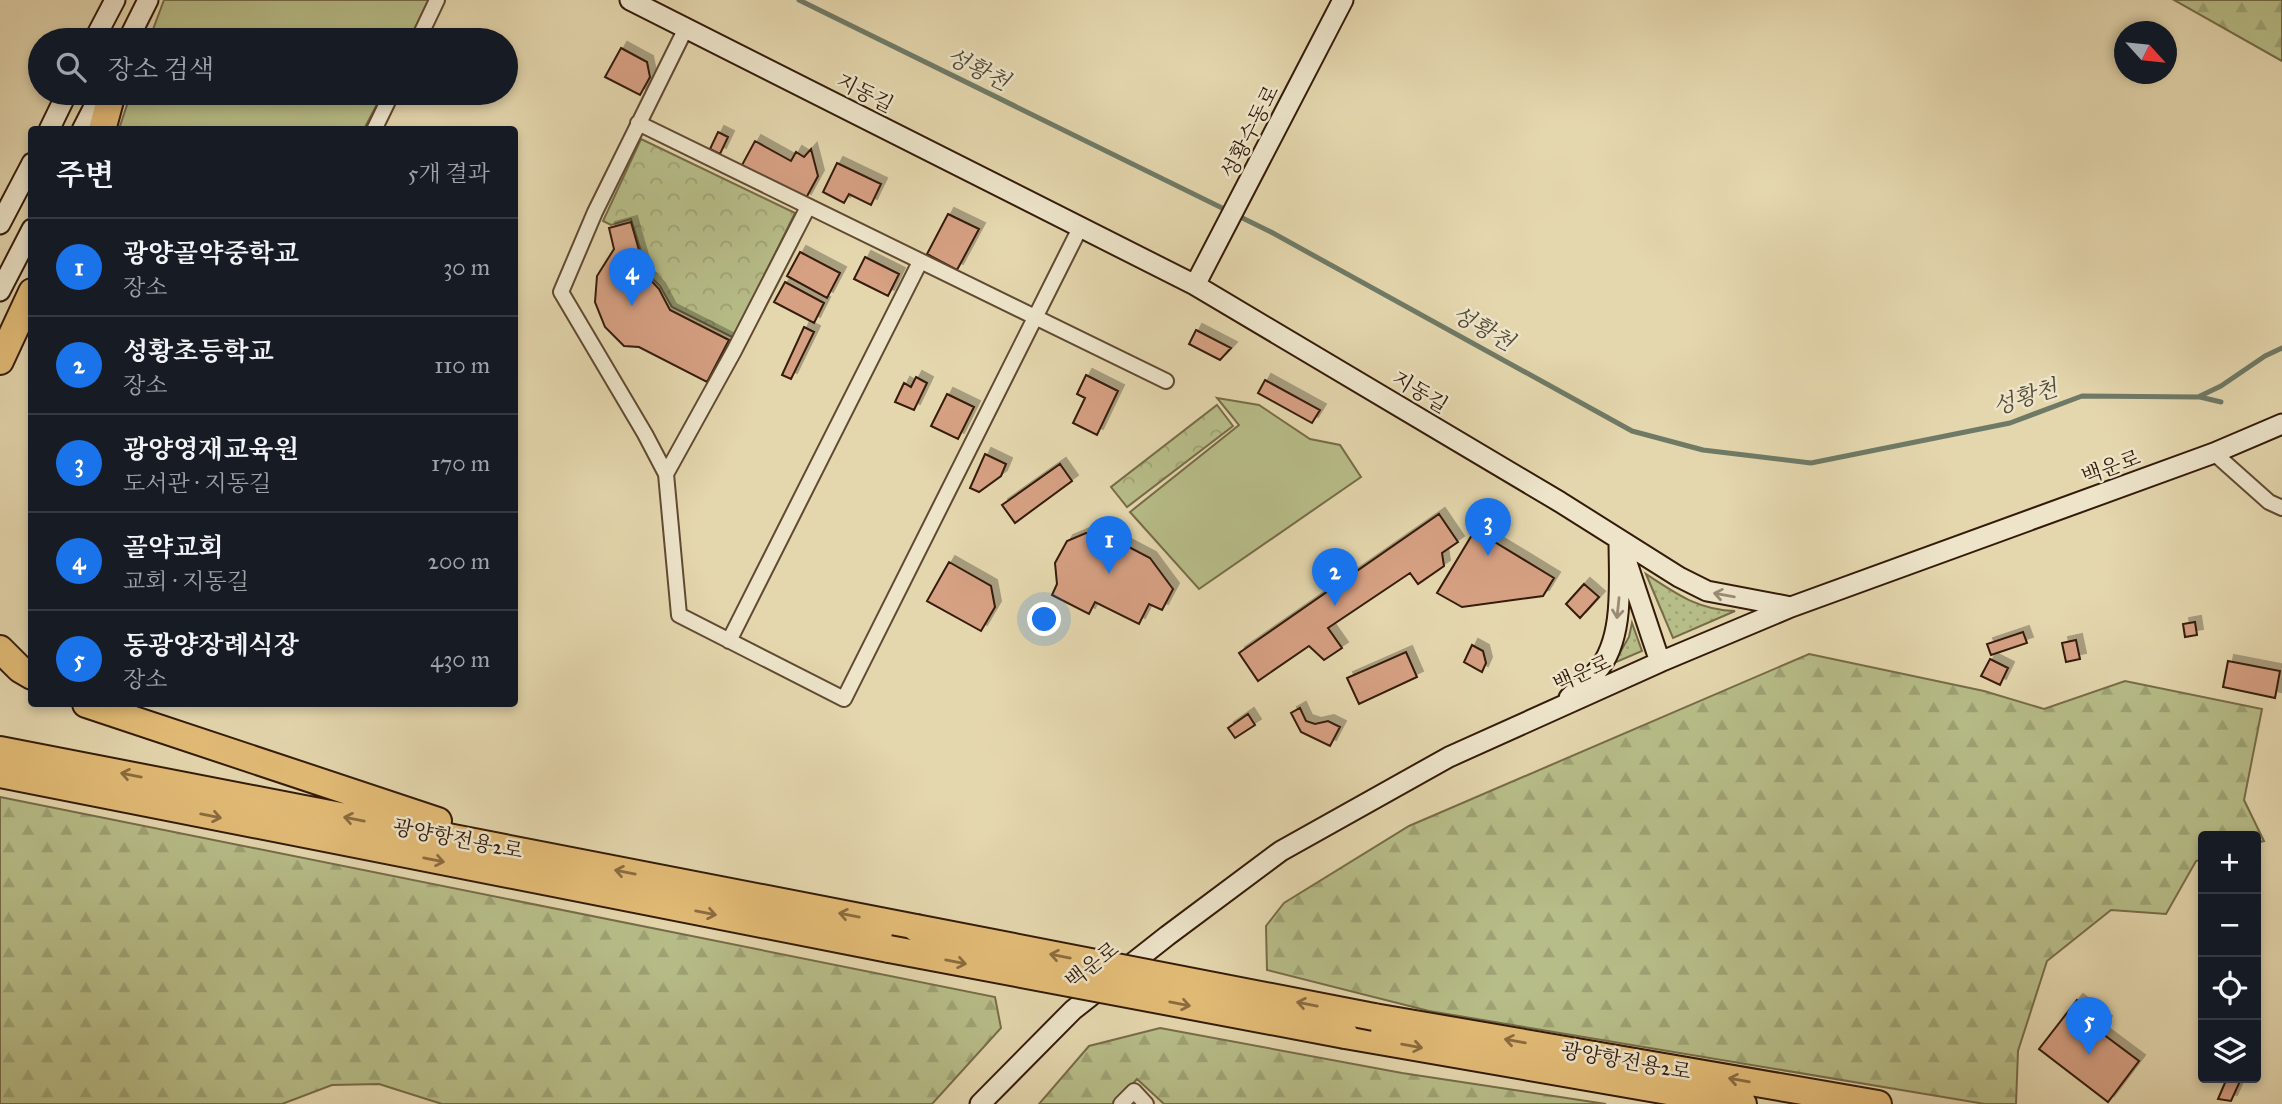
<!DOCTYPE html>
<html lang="ko">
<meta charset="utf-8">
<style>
:root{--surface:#171b24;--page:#242831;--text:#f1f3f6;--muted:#9ea1a6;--line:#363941;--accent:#1a73e8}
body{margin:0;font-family:"IM FELL Great Primer","Noto Serif KR",serif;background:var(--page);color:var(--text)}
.controls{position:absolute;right:21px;bottom:21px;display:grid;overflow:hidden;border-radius:7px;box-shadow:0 4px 10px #0003}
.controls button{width:63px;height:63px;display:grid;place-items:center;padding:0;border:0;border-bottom:2px solid var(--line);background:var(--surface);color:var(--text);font:35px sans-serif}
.compass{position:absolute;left:2114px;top:21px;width:63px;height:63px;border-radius:50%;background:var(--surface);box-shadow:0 4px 10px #0003;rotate:117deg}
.you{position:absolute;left:1045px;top:620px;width:24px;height:24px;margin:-18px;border:5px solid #fff;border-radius:50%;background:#1a73e8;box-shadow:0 0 0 10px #1a73e833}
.badge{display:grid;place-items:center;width:46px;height:46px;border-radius:50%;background:var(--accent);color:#fff;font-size:23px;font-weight:700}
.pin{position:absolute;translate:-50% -58px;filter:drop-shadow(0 2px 4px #0008)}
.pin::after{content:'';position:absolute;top:37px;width:24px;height:21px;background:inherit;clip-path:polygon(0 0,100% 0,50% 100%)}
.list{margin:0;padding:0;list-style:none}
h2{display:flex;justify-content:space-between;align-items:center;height:91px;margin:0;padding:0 28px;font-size:30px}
h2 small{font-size:23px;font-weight:400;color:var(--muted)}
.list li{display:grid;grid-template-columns:46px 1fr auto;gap:21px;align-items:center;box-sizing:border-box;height:98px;padding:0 28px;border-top:2px solid var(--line)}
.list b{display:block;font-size:26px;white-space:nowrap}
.list p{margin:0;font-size:23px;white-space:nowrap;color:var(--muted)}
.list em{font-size:23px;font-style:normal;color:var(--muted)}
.icon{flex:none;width:38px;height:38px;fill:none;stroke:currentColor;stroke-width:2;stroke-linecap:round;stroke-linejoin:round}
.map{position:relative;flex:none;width:2282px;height:1104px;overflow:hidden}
.search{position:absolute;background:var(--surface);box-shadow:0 4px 10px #0003;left:28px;top:28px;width:490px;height:77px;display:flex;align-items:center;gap:18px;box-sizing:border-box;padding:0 24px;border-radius:38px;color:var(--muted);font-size:26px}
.panel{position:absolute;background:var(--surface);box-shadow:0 4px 10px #0003;left:28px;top:126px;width:490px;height:581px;border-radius:7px}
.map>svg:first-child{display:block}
.grass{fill:url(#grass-dots);stroke:#766c48;stroke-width:2}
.forest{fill:url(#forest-firs);stroke:#766c48;stroke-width:2}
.park{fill:url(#park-crowns);stroke:#766c48;stroke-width:2}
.pitch{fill:#b7bd88;stroke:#766c48;stroke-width:2}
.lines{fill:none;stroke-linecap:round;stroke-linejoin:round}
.stream{stroke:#6f7a66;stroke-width:5}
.building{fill:#d6a083;stroke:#341b09;stroke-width:2;filter:url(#shadow)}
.street-casing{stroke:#604a32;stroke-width:18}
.secondary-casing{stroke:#341b09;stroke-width:23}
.highway-casing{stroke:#341b09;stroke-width:30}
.street{stroke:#ede4ca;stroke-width:14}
.secondary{stroke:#ede4ca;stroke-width:19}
.highway{stroke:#e2bb76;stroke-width:26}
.highway-bridge-casing{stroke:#341b09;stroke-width:30;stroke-linecap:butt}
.highway-bridge{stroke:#e2bb76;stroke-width:26}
.oneway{stroke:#9a8a73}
.oneway2{stroke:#8b6b40}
.labels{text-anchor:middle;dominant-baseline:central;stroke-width:5;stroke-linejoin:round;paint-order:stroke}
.street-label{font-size:21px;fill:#341b09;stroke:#ede4ca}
.water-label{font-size:23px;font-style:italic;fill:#524b38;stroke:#ede4ca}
</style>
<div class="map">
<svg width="2282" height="1104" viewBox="0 0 2282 1104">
<defs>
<pattern id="grass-dots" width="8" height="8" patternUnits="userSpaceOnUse" patternTransform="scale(1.75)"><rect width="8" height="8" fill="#b7bd88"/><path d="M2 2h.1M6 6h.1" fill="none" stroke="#9ea274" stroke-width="1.8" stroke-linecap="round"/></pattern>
<pattern id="forest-firs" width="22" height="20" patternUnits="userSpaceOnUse" patternTransform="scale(1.75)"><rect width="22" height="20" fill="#b7bd88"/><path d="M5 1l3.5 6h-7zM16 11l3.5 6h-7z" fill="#9ea274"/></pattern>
<pattern id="park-crowns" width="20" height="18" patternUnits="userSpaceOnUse" patternTransform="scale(1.75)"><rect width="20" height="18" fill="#b7bd88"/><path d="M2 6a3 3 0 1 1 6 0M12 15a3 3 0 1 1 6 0" fill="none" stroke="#9ea274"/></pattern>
<filter id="shadow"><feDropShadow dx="6" dy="-6" stdDeviation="0" flood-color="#0004"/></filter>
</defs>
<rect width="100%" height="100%" fill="#e4d6ad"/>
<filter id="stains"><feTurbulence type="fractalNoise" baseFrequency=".00286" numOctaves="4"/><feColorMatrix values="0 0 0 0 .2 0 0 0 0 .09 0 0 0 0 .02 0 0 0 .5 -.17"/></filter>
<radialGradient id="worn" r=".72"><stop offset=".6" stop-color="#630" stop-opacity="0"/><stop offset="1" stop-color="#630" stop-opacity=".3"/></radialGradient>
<!-- grass -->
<path class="grass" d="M1646,574C1677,594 1698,610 1735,611L1673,638Z
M1632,623L1642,651L1614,663L1629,637Z"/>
<!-- forest -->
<path class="forest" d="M2174,0H2282V61Z
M1809,654L1984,691L2044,709L2125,681L2262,709L2244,800L2264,841L2256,843V836H2203V859L2196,861L2166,914L2111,910L2047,961L2018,1051L2016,1104H1985L1429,1011L1267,970L1266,926L1284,903L1409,826Z
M0,797L995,997L1001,1028L932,1104H442L379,1084L332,1085L282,1104H0Z
M1160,1028L1402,1073L1606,1104H1164L1137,1079L1115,1104H1039L1089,1046Z"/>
<!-- park -->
<path class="park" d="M641,139L795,213L734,338L672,307L660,286L648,274L631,219L611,225L603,221Z
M1217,405L1233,426L1127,507L1111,487Z"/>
<!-- pitch -->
<path class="pitch" d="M164,0H429L409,40H149Z
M131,93H383L364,129H119Z
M1217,398L1259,405L1310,439L1340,445L1361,477L1199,589L1130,512L1239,425Z"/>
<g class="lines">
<!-- stream -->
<path class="stream" d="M799,0L1271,232L1632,431L1703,450L1811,463L2010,423L2082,396L2198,397L2221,386L2265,356L2282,348
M2200,397L2221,402"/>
</g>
<!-- building -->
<path class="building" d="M621,48L647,62L650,77L640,95L605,77Z
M718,132L728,137L720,154L710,149Z
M755,141L791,161L796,152L804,157L811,149L818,176L805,200L742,165Z
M837,163L881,184L871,205L849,194L844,203L823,192Z
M948,214L979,229L957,270L927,254Z
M631,222L646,275L659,289L670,310L729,340L707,382L639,347L624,346L605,327L595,302L597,276L614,249L609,228Z
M800,252L840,273L827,298L787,276Z
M865,257L899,274L888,296L854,279Z
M785,282L824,303L814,323L774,302Z
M804,327L814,332L791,379L782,375Z
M1196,330L1231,348L1220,360L1189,344Z
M1086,375L1118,391L1097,435L1073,423L1085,398L1077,394Z
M916,377L927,383L914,410L895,402L904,383L911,387Z
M1265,380L1320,410L1312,423L1258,393Z
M947,394L974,407L958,439L931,426Z
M985,454L1006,464L1001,476L979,492L970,488Z
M1060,464L1072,481L1015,523L1002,505Z
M1439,514L1458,542L1442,553L1444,566L1418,584L1410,573L1328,628L1342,648L1324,660L1309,646L1258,681L1239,653Z
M1475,530L1554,578L1543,596L1462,607L1437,593Z
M1086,533L1108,536L1150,558L1173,589L1162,610L1149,604L1139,624L1095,602L1089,614L1052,595L1057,584L1055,563L1067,541Z
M949,562L991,586L995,607L981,631L927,601Z
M1584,584L1599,597L1580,618L1566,604Z
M2195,622L2197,635L2185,637L2183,624Z
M2023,632L2027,643L1991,655L1987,644Z
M2076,640L2080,659L2066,662L2062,643Z
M1472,645L1483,651L1486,663L1482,672L1464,662Z
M1406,652L1417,677L1359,704L1347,678Z
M1990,659L2008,668L2000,685L1981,676Z
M2228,661L2280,671L2275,698L2223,687Z
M1300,708L1306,721L1315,724L1328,721L1340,727L1330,746L1301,732L1291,713Z
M1248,714L1255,725L1235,738L1228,728Z
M2077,1000L2106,1022L2099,1031L2139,1061L2108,1102L2039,1049Z
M2227,1078L2241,1079L2231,1101L2218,1099Z"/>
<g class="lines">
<!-- street casing -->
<g class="street-casing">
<path id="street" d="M686,28L595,212L561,292L645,434L666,474L679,615L844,699L1081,226
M418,40L437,0
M638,123L1166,381
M374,130L392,93
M2214,453L2269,502L2282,508
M666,474L734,351L808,207
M729,641L920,262
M1121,1104L1134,1091L1146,1104"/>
</g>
<!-- secondary casing -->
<g class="secondary-casing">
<path id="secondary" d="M630,0L1195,285L1560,502L1679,577L1707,591L1791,607
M94,40L115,0
M128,40L148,0
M49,130L67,93
M82,130L101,93
M0,224L32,163
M1195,285L1343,0
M0,291L32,229
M1625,557L1660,662
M1569,698C1578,689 1588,681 1597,671C1625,639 1619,581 1619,540
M980,1104L1073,1010L1167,936L1281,851L1449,757L1660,662L1791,607L2214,453L2282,424"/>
</g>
<!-- highway casing -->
<g class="highway-casing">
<path id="highway" d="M102,130L112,93
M0,361L32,292
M0,649L20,669L32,676
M86,704L438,821
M0,750L916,928
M0,774L889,949
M1374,1017L1878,1104
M1345,1035L1743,1104"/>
</g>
<!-- street -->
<use href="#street" class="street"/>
<!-- secondary -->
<use href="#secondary" class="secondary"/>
<!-- highway -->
<use href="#highway" class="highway"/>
<!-- highway-bridge casing -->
<g class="highway-bridge-casing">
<path id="highway-bridge" d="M916,928L1374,1017
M889,949L1345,1035"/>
</g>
<!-- highway-bridge -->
<use href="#highway-bridge" class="highway-bridge"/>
</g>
<!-- one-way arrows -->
<defs><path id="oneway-shaft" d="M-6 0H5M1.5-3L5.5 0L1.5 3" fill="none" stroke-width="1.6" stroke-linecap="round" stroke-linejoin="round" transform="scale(1.75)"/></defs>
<g class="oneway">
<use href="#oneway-shaft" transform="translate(1724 595) rotate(-170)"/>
<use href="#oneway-shaft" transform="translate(1618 608) rotate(96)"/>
</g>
<g class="oneway2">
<use href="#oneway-shaft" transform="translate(131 775) rotate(-169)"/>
<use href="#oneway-shaft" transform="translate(211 816) rotate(11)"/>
<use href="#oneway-shaft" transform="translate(354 819) rotate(-169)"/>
<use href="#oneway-shaft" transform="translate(434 860) rotate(11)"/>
<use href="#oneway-shaft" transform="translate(625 872) rotate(-169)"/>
<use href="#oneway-shaft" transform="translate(706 913) rotate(11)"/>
<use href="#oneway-shaft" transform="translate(849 915) rotate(-169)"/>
<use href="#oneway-shaft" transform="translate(1060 956) rotate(-169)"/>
<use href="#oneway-shaft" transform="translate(956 962) rotate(11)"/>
<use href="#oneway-shaft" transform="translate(1180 1004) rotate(11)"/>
<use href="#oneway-shaft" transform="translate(1307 1004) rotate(-169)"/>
<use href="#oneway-shaft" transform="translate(1515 1041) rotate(-170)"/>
<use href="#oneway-shaft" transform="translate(1412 1046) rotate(10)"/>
<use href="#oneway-shaft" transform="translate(1739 1080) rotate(-170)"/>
</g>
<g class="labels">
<!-- street labels -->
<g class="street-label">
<text transform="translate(865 93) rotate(27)">지동길</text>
<text transform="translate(1250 132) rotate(-63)">성황수동로</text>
<text transform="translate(1420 392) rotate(31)">지동길</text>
<text transform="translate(2111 467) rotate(-20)">백운로</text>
<text transform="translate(1582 673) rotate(-24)">백운로</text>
<text transform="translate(458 839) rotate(11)">광양항전용2로</text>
<text transform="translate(1092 965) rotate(-38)">백운로</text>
<text transform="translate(1626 1061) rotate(10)">광양항전용2로</text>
</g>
<!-- water labels -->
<g class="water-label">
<text transform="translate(978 69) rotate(26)">성황천</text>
<text transform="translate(1483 328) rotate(29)">성황천</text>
<text transform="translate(2025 397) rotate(-18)">성황천</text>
</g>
</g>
<rect width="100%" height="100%" filter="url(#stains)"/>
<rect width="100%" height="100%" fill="url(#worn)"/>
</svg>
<div class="controls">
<button>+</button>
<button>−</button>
<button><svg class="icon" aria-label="locate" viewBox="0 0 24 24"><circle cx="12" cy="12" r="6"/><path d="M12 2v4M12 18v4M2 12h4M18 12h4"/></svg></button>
<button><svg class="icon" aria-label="layers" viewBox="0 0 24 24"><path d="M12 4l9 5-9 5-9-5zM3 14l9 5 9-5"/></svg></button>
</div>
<svg class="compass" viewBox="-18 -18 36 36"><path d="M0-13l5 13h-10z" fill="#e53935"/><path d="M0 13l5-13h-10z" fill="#9ea1a6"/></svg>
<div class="you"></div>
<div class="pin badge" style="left:1109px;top:574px">1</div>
<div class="pin badge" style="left:1335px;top:606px">2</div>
<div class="pin badge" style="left:1488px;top:556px">3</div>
<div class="pin badge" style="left:632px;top:306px">4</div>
<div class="pin badge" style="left:2089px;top:1055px">5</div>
<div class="search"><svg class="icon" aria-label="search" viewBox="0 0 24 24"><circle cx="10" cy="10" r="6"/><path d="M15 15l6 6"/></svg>장소 검색</div>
<section class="panel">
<h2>주변<small>5개 결과</small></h2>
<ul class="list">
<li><span class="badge">1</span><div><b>광양골약중학교</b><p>장소</p></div><em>30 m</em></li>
<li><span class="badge">2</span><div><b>성황초등학교</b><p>장소</p></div><em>110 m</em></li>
<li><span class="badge">3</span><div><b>광양영재교육원</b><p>도서관 · 지동길</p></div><em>170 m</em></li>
<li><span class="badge">4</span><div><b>골약교회</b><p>교회 · 지동길</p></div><em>200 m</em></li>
<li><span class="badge">5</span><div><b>동광양장례식장</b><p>장소</p></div><em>430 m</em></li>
</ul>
</section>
</div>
